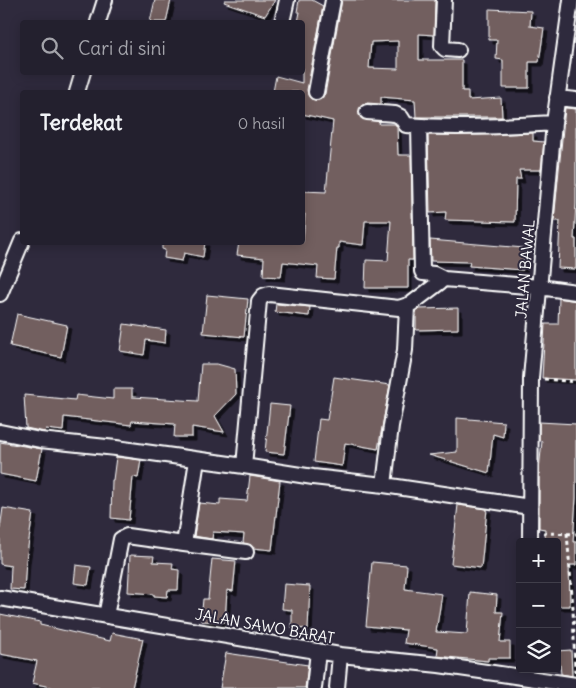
<!DOCTYPE html>
<html lang="id">
<meta charset="utf-8">
<style>
:root{--surface:#23202e;--page:#2b2836;--text:#f1f3f6;--muted:#a3a3aa;--line:#403e4a}
body{margin:0;font-family:Delius,sans-serif;background:var(--page);color:var(--text)}
.controls{position:absolute;right:15px;bottom:15px;display:grid;overflow:hidden;border-radius:5px;box-shadow:0 2px 12px #0003}
.controls button{width:45px;height:45px;display:grid;place-items:center;padding:0;border:0;border-bottom:1px solid var(--line);background:var(--surface);color:var(--text);font:25px sans-serif}
.list{margin:0;padding:0;list-style:none}
h2{display:flex;justify-content:space-between;align-items:center;height:65px;margin:0;padding:0 20px;font-size:21px}
h2 small{font-size:16px;font-weight:400;color:var(--muted)}
.icon{flex:none;width:28px;height:28px;fill:none;stroke:currentColor;stroke-width:2;stroke-linecap:round;stroke-linejoin:round}
.map{position:relative;flex:none;width:576px;height:688px;overflow:hidden}
.search{position:absolute;background:var(--surface);box-shadow:0 2px 12px #0003;left:20px;top:20px;width:285px;height:55px;display:flex;align-items:center;gap:12px;box-sizing:border-box;padding:0 18px;border-radius:5px;color:var(--muted);font-size:19px}
.panel{position:absolute;background:var(--surface);box-shadow:0 2px 12px #0003;left:20px;top:90px;width:285px;height:155px;border-radius:5px}
.map>svg:first-child{display:block}
.building{fill:#725e5f;stroke:#fff;fill-rule:evenodd;filter:url(#shadow)}
.lines{fill:none;stroke-linecap:round;stroke-linejoin:round}
.minor-casing{stroke:#fff;stroke-width:18}
.path{stroke:#fff;stroke-width:3;stroke-dasharray:4 4;stroke-linecap:butt}
.minor{stroke:#2f2a3d;stroke-width:14}
.labels{text-anchor:middle;dominant-baseline:central;stroke-width:4;stroke-linejoin:round;paint-order:stroke}
.street-label{font-size:15px;fill:#fff;stroke:#2f2a3d}
</style>
<div class="map">
<svg width="576" height="688" viewBox="0 0 576 688">
<defs>
<filter id="shadow"><feDropShadow dx="4" dy="4" stdDeviation="0" flood-color="#0009"/></filter>
</defs>
<rect width="100%" height="100%" fill="#2f2a3d"/>
<filter id="ink" filterUnits="userSpaceOnUse"><feTurbulence type="fractalNoise" baseFrequency=".02" numOctaves="2"/><feDisplacementMap in="SourceGraphic" scale="10" xChannelSelector="R" yChannelSelector="G"/><feConvolveMatrix kernelMatrix="1 2 1 2 8 2 1 2 1" color-interpolation-filters="sRGB"/></filter>
<g filter="url(#ink)">
<!-- building -->
<path class="building" d="M155,0H171L166,22H150Z
M225,0H275L265,16L224,2Z
M299,0H312L323,6L307,90L308,95L311,99L319,100L325,94L342,0H435L434,35L419,34V60H462V91H468V100L501,98L502,117H416L415,100L381,97V104L367,103L360,108L359,115L363,119L380,122L379,124H395L397,127L398,155H411L413,260H408V288H365L366,260L388,261L391,221H365L363,245L339,242V248H337L334,279L317,278L318,266L283,262L281,277L263,276L264,258L237,255L239,242H303L305,214H302L303,191L326,192L333,121L302,114V92H273L276,76L302,83V22H298L300,12H297ZM398,41V69L369,68L371,42Z
M489,9L531,11L530,26L544,28L539,62H529V88H503V60L496,59L497,40H489Z
M565,108L576,109V204L574,239H576V269L558,268L560,221H554Z
M533,133V141L544,142L541,170H519L521,179H516L515,222L445,220L446,212L430,213L428,135H480Z
M430,240L524,248L523,270L469,266L470,262L431,261Z
M162,242H205L203,257L184,253L182,261L164,258L165,250L162,249Z
M207,295L248,299L244,337L203,333Z
M559,298L576,301V380L542,378L545,324H558Z
M276,304L310,307L309,316L275,312Z
M458,308V329L416,330V311L419,309Z
M17,314L67,325L61,357L10,346Z
M124,324L166,330L165,343L146,340L144,355L120,351Z
M201,364H217L235,369L236,394L215,416L224,432L192,427V437H174L175,424L132,421L131,425L64,417L63,431L46,429L45,432L26,428L24,395L75,400L76,395L113,399V389H132V397L198,401Z
M334,377L390,385L378,449L345,443L342,466L314,462L319,419L327,420Z
M270,404L290,406L284,454L265,452Z
M457,418L504,422L503,437L493,434L489,473L429,455L457,452Z
M539,422L576,424V498L573,542H576V565H569L570,606H557V542H545V529L539,528V470L542,441H539Z
M0,442L42,449L36,481L0,474Z
M116,457L141,460L138,478L133,477L129,520L111,518L112,480H113Z
M250,476L280,481L272,550L253,548L251,545L243,543L244,534L213,532L212,539L194,536L199,503L220,505V499L247,501Z
M458,505L487,509L481,568L451,564Z
M3,508L33,513L26,560L24,590L10,589L11,566L0,564V529Z
M130,555L154,556L153,562L173,563L172,569L179,570L178,590H168L167,597L154,596V594L128,592Z
M212,559L236,561L233,591L227,590L225,622L201,621L203,599H208Z
M372,562L407,565L405,589L442,594L436,632L467,634L470,592L497,595L496,612H503L500,642H510V658H488V661L437,656L438,648L404,643L406,630L366,626Z
M76,565L91,567L88,585L74,583Z
M284,584L310,586L308,629L292,628V610L282,609Z
M0,614L40,622V625L110,641L112,633L143,639L132,688H55L32,683L37,661L0,654Z
M571,650L572,676L561,674L560,665H557V651Z
M226,653L308,665L305,688H220Z"/>
<g class="lines">
<!-- minor casing -->
<g class="minor-casing">
<path id="minor" d="M444,0L442,46L445,49L458,50
M98,22L105,0
M282,22L287,0
M77,92L83,72
M316,92L333,0
M557,98L576,100
M367,112L395,114L401,117L406,125C455,129 505,126 554,123
M419,126L422,271L423,273L434,274L444,279
M0,294L22,241
M0,432L40,440L116,448L244,466L259,301L263,296L269,294L399,308L411,304L444,279L539,287L576,292
M244,466L313,477L384,485L530,507
M384,485L391,426L405,350L407,306
M530,542L531,378L554,123L571,0
M184,544L246,552
M0,598L340,655L439,665L576,685
M106,616L121,539L127,536L184,544L197,460
M314,688L318,651
M337,688L340,655"/>
</g>
<!-- path -->
<path class="path" d="M544,379L576,382
M543,533L576,534
M567,533L573,608L575,672"/>
<!-- minor -->
<use href="#minor" class="minor"/>
</g>
</g>
<g class="labels">
<!-- street labels -->
<g class="street-label">
<text transform="translate(525 269) rotate(-85)">JALAN BAWAL</text>
<text transform="translate(265 626) rotate(10)">JALAN SAWO BARAT</text>
</g>
</g>
</svg>
<div class="controls">
<button>+</button>
<button>−</button>
<button><svg class="icon" aria-label="layers" viewBox="0 0 24 24"><path d="M12 4l9 5-9 5-9-5zM3 14l9 5 9-5"/></svg></button>
</div>
<div class="search"><svg class="icon" aria-label="search" viewBox="0 0 24 24"><circle cx="10" cy="10" r="6"/><path d="M15 15l6 6"/></svg>Cari di sini</div>
<section class="panel">
<h2>Terdekat<small>0 hasil</small></h2>
<ul class="list">
</ul>
</section>
</div>
